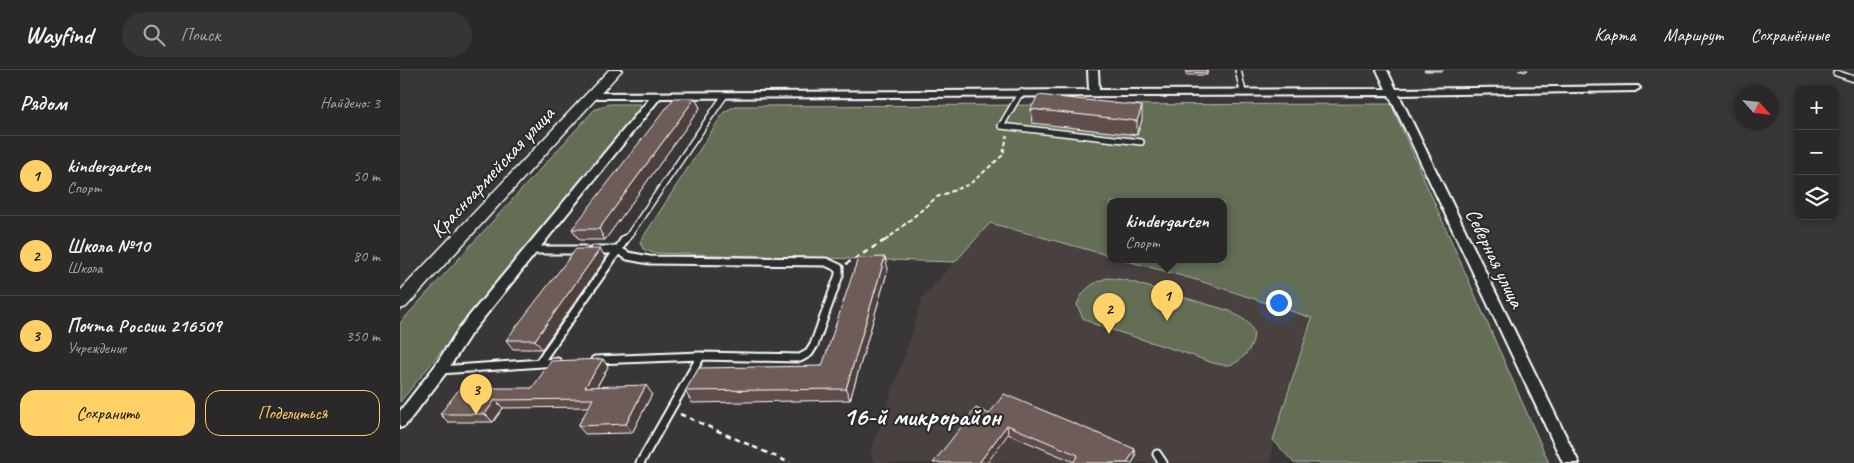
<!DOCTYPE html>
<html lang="ru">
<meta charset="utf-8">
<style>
:root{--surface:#2a2828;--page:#363434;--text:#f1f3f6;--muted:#a5a6a8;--line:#464445;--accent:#ffd166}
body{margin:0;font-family:Caveat,sans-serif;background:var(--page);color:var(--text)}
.controls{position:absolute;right:15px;top:15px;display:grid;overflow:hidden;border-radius:10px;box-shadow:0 2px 8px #0003}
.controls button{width:45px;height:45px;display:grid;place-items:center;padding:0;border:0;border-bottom:1px solid var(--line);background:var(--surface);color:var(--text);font:25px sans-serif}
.compass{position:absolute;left:1334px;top:15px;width:45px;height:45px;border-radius:50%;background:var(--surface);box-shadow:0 2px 8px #0003;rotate:117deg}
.you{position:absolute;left:878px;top:232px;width:18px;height:18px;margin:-12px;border:4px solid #fff;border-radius:50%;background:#1a73e8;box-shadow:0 0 0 8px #1a73e833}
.badge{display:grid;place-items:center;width:32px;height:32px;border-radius:50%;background:var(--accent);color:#111;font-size:16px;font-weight:700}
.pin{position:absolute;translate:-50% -41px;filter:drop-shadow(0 1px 2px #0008)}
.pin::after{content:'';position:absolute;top:26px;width:18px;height:15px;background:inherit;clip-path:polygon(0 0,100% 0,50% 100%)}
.popup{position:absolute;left:707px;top:128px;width:120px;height:65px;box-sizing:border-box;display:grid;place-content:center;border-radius:10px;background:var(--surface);filter:drop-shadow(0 1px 4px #0005);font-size:16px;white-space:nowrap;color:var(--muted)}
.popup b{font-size:19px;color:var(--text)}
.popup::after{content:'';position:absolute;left:50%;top:100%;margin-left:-10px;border:10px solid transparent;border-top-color:var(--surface)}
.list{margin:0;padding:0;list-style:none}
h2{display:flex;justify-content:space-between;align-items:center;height:65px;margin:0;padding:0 20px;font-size:21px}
h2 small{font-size:16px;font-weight:400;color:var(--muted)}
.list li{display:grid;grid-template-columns:32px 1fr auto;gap:15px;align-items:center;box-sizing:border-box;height:80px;padding:0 20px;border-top:1px solid var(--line)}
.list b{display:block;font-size:19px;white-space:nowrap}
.list p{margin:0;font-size:16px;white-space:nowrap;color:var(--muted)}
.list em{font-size:16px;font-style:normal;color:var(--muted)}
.actions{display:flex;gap:10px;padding:15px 20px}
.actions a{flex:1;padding:11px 0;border:1px solid var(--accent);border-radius:15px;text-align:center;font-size:18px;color:var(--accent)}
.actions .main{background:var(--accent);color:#111}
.icon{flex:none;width:28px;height:28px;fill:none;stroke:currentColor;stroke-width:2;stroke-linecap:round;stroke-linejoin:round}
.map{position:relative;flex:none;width:1454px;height:393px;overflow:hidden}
header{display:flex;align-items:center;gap:30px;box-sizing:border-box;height:70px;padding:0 25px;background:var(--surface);border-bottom:1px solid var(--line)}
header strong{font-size:24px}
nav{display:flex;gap:28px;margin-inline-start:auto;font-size:18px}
.search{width:350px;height:45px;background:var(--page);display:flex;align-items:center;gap:12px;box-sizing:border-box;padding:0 18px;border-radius:28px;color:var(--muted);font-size:19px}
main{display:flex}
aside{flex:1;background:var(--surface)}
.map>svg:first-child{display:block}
.built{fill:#484140}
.green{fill:#646e54;stroke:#b2b6aa}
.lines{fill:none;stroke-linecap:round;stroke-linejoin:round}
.service-far1-casing{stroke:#fff;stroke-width:8}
.service-casing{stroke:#fff;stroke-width:11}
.minor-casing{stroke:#fff;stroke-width:4}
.secondary-casing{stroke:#fff;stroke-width:3}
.path-far1{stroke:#fff;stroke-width:2;stroke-dasharray:4.5 3;stroke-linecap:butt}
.path{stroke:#fff;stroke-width:2.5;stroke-dasharray:5.5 4.5;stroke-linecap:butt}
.service-far1{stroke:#2a2d2e;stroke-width:5}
.service{stroke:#2a2d2e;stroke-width:7}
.minor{fill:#2a2d2e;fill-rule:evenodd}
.secondary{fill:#2a2d2e;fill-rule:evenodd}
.wall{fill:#5f4e4c;stroke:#fff}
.shaded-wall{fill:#4d403e;stroke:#fff}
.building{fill:#6e5b58;stroke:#fff}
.labels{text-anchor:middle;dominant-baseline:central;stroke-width:4.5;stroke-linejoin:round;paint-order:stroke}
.street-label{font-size:21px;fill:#fff;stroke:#2a2d2e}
.near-neighbourhood-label{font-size:26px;font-weight:bold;fill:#fff;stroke:#2a2d2e}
</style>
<header>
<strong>Wayfind</strong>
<div class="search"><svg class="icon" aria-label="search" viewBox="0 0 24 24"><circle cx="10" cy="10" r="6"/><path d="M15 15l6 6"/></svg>Поиск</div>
<nav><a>Карта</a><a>Маршрут</a><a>Сохранённые</a></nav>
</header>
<main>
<aside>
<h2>Рядом<small>Найдено: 3</small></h2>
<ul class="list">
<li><span class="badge">1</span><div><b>kindergarten</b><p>Спорт</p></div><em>50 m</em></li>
<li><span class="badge">2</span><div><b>Школа №10</b><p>Школа</p></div><em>80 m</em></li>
<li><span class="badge">3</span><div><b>Почта России 216509</b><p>Учреждение</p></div><em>350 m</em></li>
</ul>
<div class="actions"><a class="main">Сохранить</a><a>Поделиться</a></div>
</aside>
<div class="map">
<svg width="1454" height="393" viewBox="0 0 1454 393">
<rect width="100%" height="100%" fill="#383636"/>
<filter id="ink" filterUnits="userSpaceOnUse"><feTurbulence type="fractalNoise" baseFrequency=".02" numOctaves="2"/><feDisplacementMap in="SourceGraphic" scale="10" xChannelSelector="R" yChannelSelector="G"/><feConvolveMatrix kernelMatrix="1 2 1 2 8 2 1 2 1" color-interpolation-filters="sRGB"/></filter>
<g filter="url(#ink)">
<!-- built -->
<path class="built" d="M589,153L711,186V190H724L800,211L912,248L873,370L871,393H475L470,384L507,279L522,228Z"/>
<!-- green -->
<path class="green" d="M209,34H241L238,41L0,332V253L194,40Z
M991,34L1149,393H894L873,370L912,248L800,211L724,190H823V132H711V186L590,153L555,192L253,183L243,179L240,172L324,42L335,36Z
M707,208L725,210L830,241C837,246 846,249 851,257C860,270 843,293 829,295C815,296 798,287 785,283C754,273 724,264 694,254L683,248L677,235C682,220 692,213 707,208Z"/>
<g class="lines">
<!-- service-far1 casing -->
<g class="service-far1-casing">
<path id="service-far1" d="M838,0L843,22
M1436,3L1454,9
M621,22L601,56L741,72
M225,171L325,25"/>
</g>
<!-- service casing -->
<g class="service-casing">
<path id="service" d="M225,169L218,180L228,186L249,190L426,192L439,198V205L414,275L409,283L400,288L301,286L240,393
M132,180H184
M194,180H218
M195,290L301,286
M139,293L218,180
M40,300L157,292
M757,384L763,393"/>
</g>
<!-- minor casing -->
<g class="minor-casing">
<path id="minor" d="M688,0H698L699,20L986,19L977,0H987L996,19L1238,16L1240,18L1235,21L999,25L1179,393H1163L989,25L260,28L70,265L45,304L5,356L0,358V341L35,296L60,257L250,28H192L187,25L189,23L689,20Z"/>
</g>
<!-- secondary casing -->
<g class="secondary-casing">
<path id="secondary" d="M209,0H222L6,237L0,239V221Z"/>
</g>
<!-- path-far1 -->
<path class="path-far1" d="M485,171L537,127L570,114L603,85L607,66"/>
<!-- path -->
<path class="path" d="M446,194L487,169
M280,344L390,393"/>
<!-- service-far1 -->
<use href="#service-far1" class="service-far1"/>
<!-- service -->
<use href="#service" class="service"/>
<!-- minor -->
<use href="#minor" class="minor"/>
<!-- secondary -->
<use href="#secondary" class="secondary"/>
</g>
<!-- wall -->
<path class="wall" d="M786,0H807V5H786Z
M1024,0H1043V1H1025Z
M1118,0H1128L1125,2Z
M295,28L300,38L205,170H179L172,159Z
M631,39L742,50L737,65L632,53Z
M200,179L206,188L142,279H113L106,270Z
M488,199L450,330L292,333L285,321L422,296Z
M203,289L208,297L197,317L252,324L232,363L185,364L178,356L189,337L103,338L93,352H48L40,344L132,318Z
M589,344L735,379V388L732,393H673L674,392L608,364Z"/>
<!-- shaded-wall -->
<path class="shaded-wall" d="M295,28L300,38L205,170L199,159Z
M742,36V50L737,65V51Z
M200,179L206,188L142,279L135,270Z
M485,187L488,199L450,330L446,319Z
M203,289L208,297L192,325L185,317Z
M246,315L252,324L232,363L226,354Z
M95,330L103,338L93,352L85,344Z
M607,355L608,364L587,393H579Z
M735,379V388L732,393H727Z"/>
<!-- building -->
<path class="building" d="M786,0H807V3L786,2Z
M638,25L742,36L737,51L631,39Z
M274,28H295L199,159H172Z
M176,179H200L135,270H106Z
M485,187L446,319L285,321L299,298L422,296L458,188Z
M203,289L185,317L246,315L226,354L178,356L193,329L95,330L85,344H40L60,318H132L151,291Z
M604,324L735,379L727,393H673L678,385L607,355L579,393H533L576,338L589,344Z"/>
</g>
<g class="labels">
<!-- street labels -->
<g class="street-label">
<text transform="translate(92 102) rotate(-47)">Красноармейская улица</text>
<text transform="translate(1095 188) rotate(64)">Северная улица</text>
</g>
<!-- near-neighbourhood labels -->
<g class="near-neighbourhood-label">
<text x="522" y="346">16-й микрорайон</text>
</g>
</g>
</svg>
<div class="controls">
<button>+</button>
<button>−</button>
<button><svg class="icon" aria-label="layers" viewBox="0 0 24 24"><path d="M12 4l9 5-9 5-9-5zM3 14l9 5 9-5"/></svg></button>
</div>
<svg class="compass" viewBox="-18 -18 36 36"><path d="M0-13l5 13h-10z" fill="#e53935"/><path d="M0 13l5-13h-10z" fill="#a5a6a8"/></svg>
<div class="you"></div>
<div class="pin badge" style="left:767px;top:251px">1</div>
<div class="popup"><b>kindergarten</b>Спорт</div>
<div class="pin badge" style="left:709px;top:264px">2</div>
<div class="pin badge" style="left:76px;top:345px">3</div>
</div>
</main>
